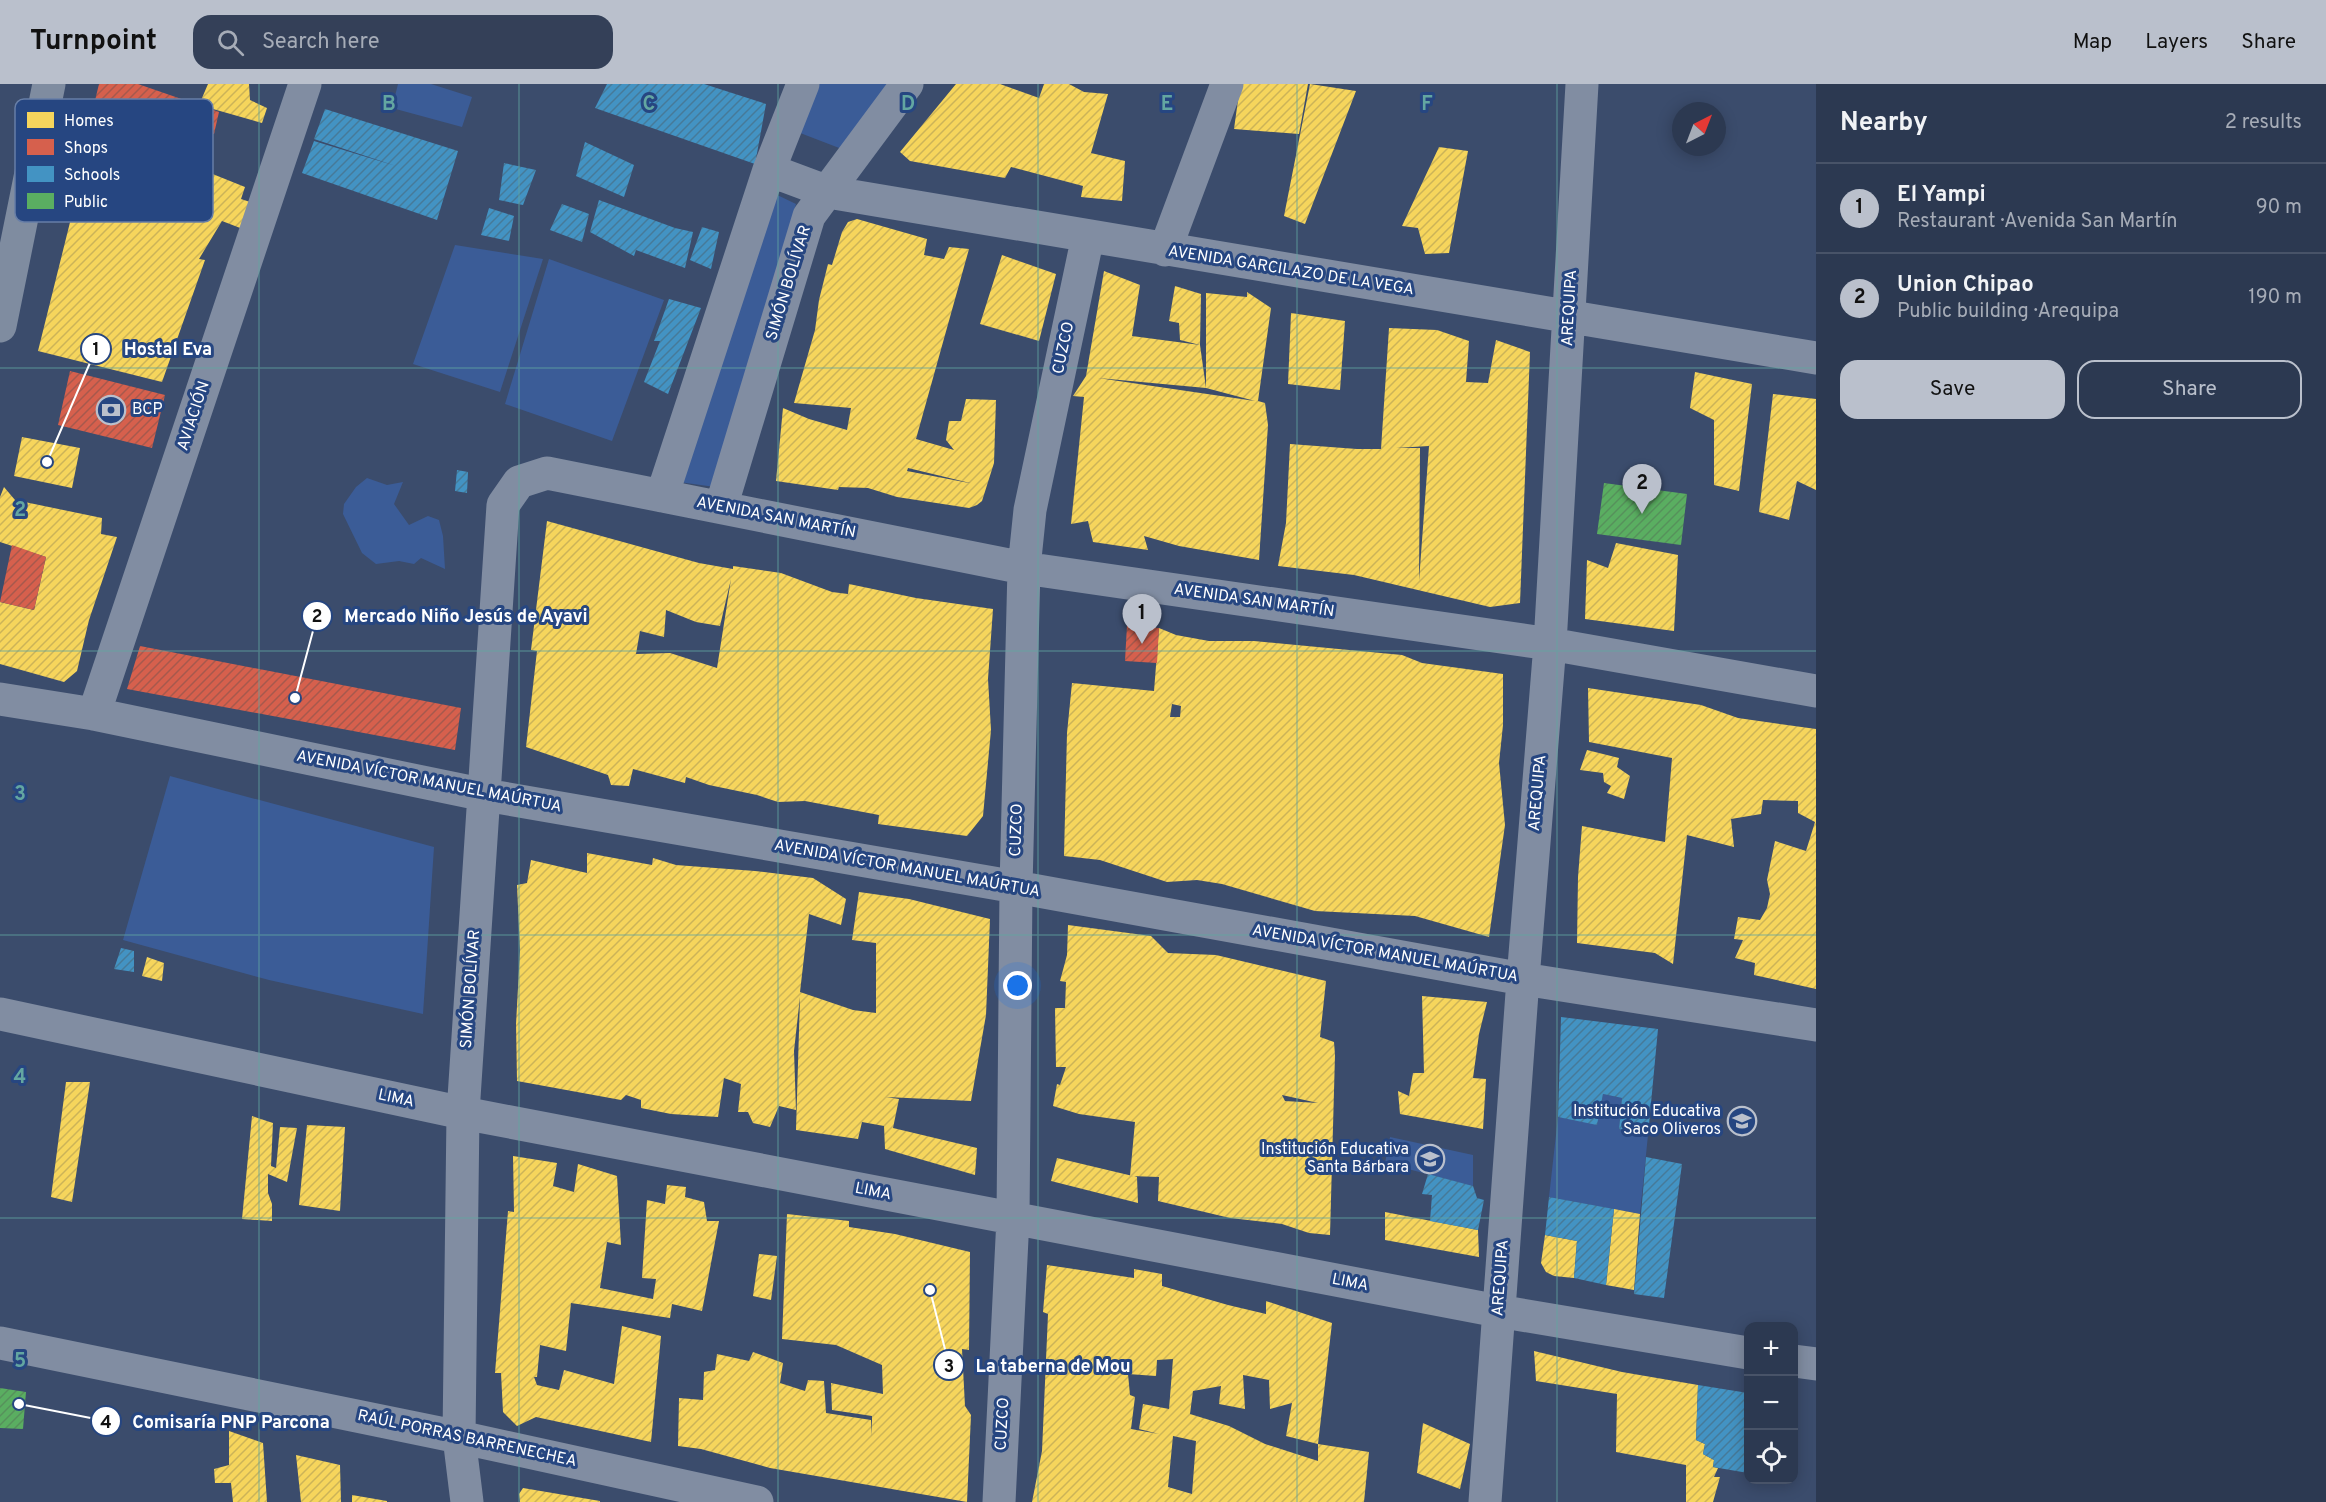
<!DOCTYPE html>
<meta charset="utf-8">
<style>
:root{--surface:#2c3951;--page:#344058;--text:#f1f3f6;--muted:#a6acb7;--line:#485368;--accent:#bac0cc}
body{margin:0;font-family:Overpass,sans-serif;background:var(--page);color:var(--text)}
.controls{position:absolute;right:18px;bottom:18px;display:grid;overflow:hidden;border-radius:12px;box-shadow:0 3px 15px #0003}
.controls button{width:54px;height:54px;display:grid;place-items:center;padding:0;border:0;border-bottom:2px solid var(--line);background:var(--surface);color:var(--text);font:30px sans-serif}
.compass{position:absolute;left:1672px;top:18px;width:54px;height:54px;border-radius:50%;background:var(--surface);box-shadow:0 3px 15px #0003;rotate:42deg}
.you{position:absolute;left:1018px;top:902px;width:21px;height:21px;margin:-15px;border:4px solid #fff;border-radius:50%;background:#1a73e8;box-shadow:0 0 0 9px #1a73e833}
.badge{display:grid;place-items:center;width:39px;height:39px;border-radius:50%;background:var(--accent);color:#111;font-size:20px;font-weight:700}
.pin{position:absolute;translate:-50% -50px;filter:drop-shadow(0 2px 3px #0008)}
.pin::after{content:'';position:absolute;top:32px;width:21px;height:18px;background:inherit;clip-path:polygon(0 0,100% 0,50% 100%)}
.list{margin:0;padding:0;list-style:none}
h2{display:flex;justify-content:space-between;align-items:center;height:78px;margin:0;padding:0 24px;font-size:26px}
h2 small{font-size:20px;font-weight:400;color:var(--muted)}
.list li{display:grid;grid-template-columns:39px 1fr auto;gap:18px;align-items:center;box-sizing:border-box;height:90px;padding:0 24px;border-top:2px solid var(--line)}
.list b{display:block;font-size:22px;white-space:nowrap}
.list p{margin:0;font-size:20px;white-space:nowrap;color:var(--muted)}
.list em{font-size:20px;font-style:normal;color:var(--muted)}
.actions{display:flex;gap:12px;padding:18px 24px}
.actions a{flex:1;padding:14px 0;border:2px solid var(--accent);border-radius:18px;text-align:center;font-size:21px;color:var(--accent)}
.actions .main{background:var(--accent);color:#111}
.icon{flex:none;width:33px;height:33px;fill:none;stroke:currentColor;stroke-width:2;stroke-linecap:round;stroke-linejoin:round}
.map{position:relative;flex:none;width:1816px;height:1418px;overflow:hidden}
header{display:flex;align-items:center;gap:36px;box-sizing:border-box;height:84px;padding:0 30px;background:var(--accent);color:#111}
header strong{font-size:28px}
nav{display:flex;gap:33px;margin-inline-start:auto;font-size:21px}
.search{width:420px;height:54px;background:var(--page);display:flex;align-items:center;gap:15px;box-sizing:border-box;padding:0 21px;border-radius:18px;color:var(--muted);font-size:22px}
main{display:flex}
aside{flex:1;background:var(--surface)}
.map>svg:first-child{display:block}
.green{fill:#3b5c97}
.homes{fill:url(#homes-hatch);fill-rule:evenodd}
.shops{fill:url(#shops-hatch)}
.schools{fill:url(#schools-hatch)}
.public{fill:url(#public-hatch)}
.lines{fill:none;stroke-linecap:round;stroke-linejoin:round}
.street{stroke:#818da2;stroke-width:33}
.primary{stroke:#7f8ca0;stroke-width:33}
.grid{fill:none;stroke:#63a6a1;stroke-width:1.5;stroke-opacity:0.55}
.labels{text-anchor:middle;dominant-baseline:central;stroke-width:6;stroke-linejoin:round;paint-order:stroke}
.street-label{font-size:16px;fill:#fff;stroke:#264681}
.poi-label{font-size:16px;fill:#fff;stroke:#264681;text-anchor:end}
.key{fill:#264681;stroke:#677ea7;stroke-width:1.5}
.key-label{font-size:16px;fill:#fff}
.grid-label{font-size:20px;text-anchor:middle;font-weight:bold;fill:#63a6a1;stroke:#264681;stroke-width:6;stroke-linejoin:round;paint-order:stroke}
.leader{fill:none;stroke:#fff;stroke-width:2}
.callout-dot{fill:#fff;stroke:#264681;stroke-width:2}
.mark-label{font-size:18px;text-anchor:middle;font-weight:bold;fill:#111}
.callout-label{font-size:18px;text-anchor:middle;font-weight:bold;fill:#fff;stroke:#264681;stroke-width:6;stroke-linejoin:round;paint-order:stroke}
</style>
<header>
<strong>Turnpoint</strong>
<div class="search"><svg class="icon" aria-label="search" viewBox="0 0 24 24"><circle cx="10" cy="10" r="6"/><path d="M15 15l6 6"/></svg>Search here</div>
<nav><a>Map</a><a>Layers</a><a>Share</a></nav>
</header>
<main>
<div class="map">
<svg width="1816" height="1418" viewBox="0 0 1816 1418">
<defs>
<pattern id="homes-hatch" width="6" height="6" patternUnits="userSpaceOnUse" patternTransform="scale(1.5)"><rect width="6" height="6" fill="#f6d55c"/><path d="M-1 1l2-2M0 6l6-6M5 7l2-2" fill="none" stroke="#ccb358"/></pattern>
<pattern id="shops-hatch" width="6" height="6" patternUnits="userSpaceOnUse" patternTransform="scale(1.5)"><rect width="6" height="6" fill="#d6604d"/><path d="M-1 1l2-2M0 6l6-6M5 7l2-2" fill="none" stroke="#a6594d"/></pattern>
<pattern id="schools-hatch" width="6" height="6" patternUnits="userSpaceOnUse" patternTransform="scale(1.5)"><rect width="6" height="6" fill="#4393c3"/><path d="M-1 1l2-2M0 6l6-6M5 7l2-2" fill="none" stroke="#467a99"/></pattern>
<pattern id="public-hatch" width="6" height="6" patternUnits="userSpaceOnUse" patternTransform="scale(1.5)"><rect width="6" height="6" fill="#5aae61"/><path d="M-1 1l2-2M0 6l6-6M5 7l2-2" fill="none" stroke="#56915b"/></pattern>
</defs>
<rect width="100%" height="100%" fill="#3b4c6c"/>
<!-- green -->
<path class="green" d="M398,0H431L472,13L462,43L392,24Z
M814,0H895L847,67L795,47Z
M771,108L796,120L715,403L679,398Z
M455,161L543,175L500,308L413,280Z
M549,175L664,216L612,357L505,320Z
M367,394L387,401L403,398L394,420L409,441L428,432L439,436L443,452L445,485L421,474L414,480L399,477L376,480L362,469L343,430L344,420L356,403Z
M170,692L434,763L423,930L269,896L123,856Z
M1603,1010L1622,1014L1619,1045L1648,1051L1640,1130L1549,1113L1558,1033L1597,1040Z
M1390,1053L1473,1071V1102L1385,1079Z"/>
<!-- homes -->
<path class="homes" d="M208,0H249L250,16L267,24L262,39L199,21Z
M956,0H1000L1039,14L1044,0H1069L1084,8L1108,10L1091,69L1125,77L1122,117L1081,113L1083,102L1011,83L1005,94L910,77L900,68Z
M1242,0H1308L1299,50L1234,45L1239,9Z
M1310,0L1356,7L1305,140L1284,132Z
M98,44L245,103L241,115L253,119L248,147L222,137L199,175L205,176L162,298L38,267L83,86Z
M1439,63L1468,67L1449,169L1425,170L1418,144L1402,142Z
M857,135L927,155L924,171L944,175L949,163L969,165L916,355L954,366L946,356L949,337H961L966,315L996,316L994,379L982,417L977,421L969,424L897,413L868,404L839,403L838,406L776,397L783,324L809,335L847,346L851,324L794,319L815,246L819,216L828,180L832,181L842,148L848,138ZM908,384L970,399H969L907,387Z
M1002,171L1056,190L1039,257L980,240Z
M1104,187L1140,201L1132,252L1200,261L1206,304V209L1247,213V208L1271,224L1258,317L1265,319L1268,341L1259,476L1179,462L1144,452L1148,466L1093,458L1088,437L1071,440L1084,313L1073,312L1086,292ZM1098,294L1206,304L1255,317Z
M1175,202L1201,210L1200,261L1180,256L1179,239L1169,237Z
M1291,229L1345,237L1340,306L1288,300Z
M1389,244L1437,246L1469,257L1466,298L1488,299L1496,256L1530,268L1520,519L1490,523L1354,491L1278,482L1286,439L1290,360L1357,365H1381ZM1429,362L1419,497L1420,364H1396Z
M1695,288L1752,300L1739,407L1714,401V336L1690,324Z
M1773,310L1816,315V406L1797,397L1789,436L1759,428Z
M22,353L80,364L72,404L14,392Z
M4,403L15,416L102,434L101,450L117,453L89,536L77,587L64,598L0,580V518L34,526L46,473L0,458V413Z
M547,437L699,479L733,485V482L781,489L832,508L848,510L849,500L916,514L993,525L988,595L991,646L983,732L967,752L878,740L879,731L805,717L778,718L757,711L709,701L686,693L685,699L633,685L629,702L611,701L608,691L526,663L537,567L531,566ZM731,495L717,584L670,569L636,570L640,547L664,553L666,526L696,538L720,542Z
M1616,459L1678,471L1674,547L1585,535L1587,476L1608,484Z
M1159,544L1176,551L1209,557H1254L1402,571L1422,579L1503,590V641L1499,679L1505,741L1489,853L1415,832L1315,827L1222,800L1197,796L1167,798L1100,776L1064,772L1067,649L1072,599L1154,607ZM1172,620L1181,622L1180,633H1170Z
M1588,604L1701,621L1738,634L1816,645V905L1754,891L1755,879L1735,874L1743,856L1734,855L1738,833L1760,836L1767,824L1770,810L1767,796L1775,757L1806,767L1815,738L1798,729V717L1763,716L1761,730L1731,735L1734,763L1687,751L1673,880L1655,869L1577,859L1578,793L1582,742L1665,758L1672,674L1589,658Z
M1587,666L1619,674L1617,683L1630,692L1624,715L1607,709L1611,702L1604,698L1603,689L1580,686Z
M587,769L652,781L653,774L676,781L755,787L813,794L846,815L841,841L809,830L800,908L853,926L876,929V859L852,856L859,808L909,815L990,835L986,931L971,1017L886,1013L899,1015L893,1044L977,1064L975,1091L885,1065L884,1042L862,1038L858,1055L796,1046L800,913L794,967L796,1026L779,1022L770,1043L753,1039L748,1028H738L741,1000L724,994L718,1033L671,1030L641,1024V1016L626,1011L621,1016L517,997L516,940L520,867L517,801L527,799L531,776L587,789Z
M1068,841L1151,852L1168,869L1216,871L1326,897L1320,953L1334,958L1335,971L1330,1151L1309,1149L1282,1140L1230,1134L1158,1117L1159,1093L1130,1092L1135,1038L1079,1030L1053,1022L1057,1000L1060,1001L1066,983H1056L1055,924H1065L1066,898L1060,897L1067,871ZM1282,1011L1318,1019L1285,1017Z
M147,873L164,879L162,897L142,892Z
M1422,912L1487,918L1479,950L1473,994L1486,995L1483,1045L1400,1030L1398,1007L1409,1012L1413,989H1424Z
M66,998H90L72,1118L51,1113Z
M252,1032L273,1039L271,1082L276,1084L280,1043L297,1044L287,1098L268,1090V1109L272,1120V1137L242,1135Z
M307,1041L345,1043L340,1127L299,1121Z
M513,1072L557,1079L553,1102L574,1108L578,1080L617,1092L621,1161L607,1158L600,1204L653,1215L656,1195L642,1194L647,1116L665,1120L667,1101L686,1103L685,1113L704,1118L707,1137H719L702,1227L672,1220L670,1234L571,1219L566,1267L540,1261L537,1293H534L537,1301L559,1306L564,1286L614,1300L622,1242L661,1252L651,1358L536,1333L517,1342L503,1328L501,1289H495L508,1127L514,1128Z
M1057,1074L1137,1093L1138,1119L1051,1097Z
M1614,1125L1640,1130L1634,1206L1606,1201Z
M1385,1128L1478,1146L1479,1173L1385,1156Z
M787,1130L849,1137V1143L895,1150L970,1168L969,1266L962,1265L965,1322L971,1331L967,1418L770,1384L701,1365L678,1362L679,1314L703,1316L704,1288L715,1286L717,1270L749,1277L753,1268L783,1279L780,1299L805,1307L808,1296L824,1297L826,1329L871,1336L872,1352V1332L832,1326L831,1299L883,1310L882,1281L836,1261L782,1255Z
M1545,1151L1577,1157L1574,1194L1554,1192L1546,1188L1541,1179Z
M759,1170L777,1172L771,1216L753,1212Z
M1047,1181L1134,1194V1185L1162,1190V1202L1228,1221L1266,1230V1217L1332,1239L1318,1360L1286,1352L1292,1319L1270,1325L1269,1296L1243,1291L1245,1325L1219,1320L1221,1302L1193,1307L1190,1330L1229,1342L1265,1360L1318,1377V1360L1369,1368L1364,1418H1032L1042,1367L1048,1230L1043,1228ZM1173,1275L1169,1325L1143,1320L1139,1345L1159,1350L1131,1345L1135,1313L1130,1311L1128,1290L1156,1292L1157,1276ZM1173,1352L1196,1357L1192,1410L1168,1403Z
M1534,1267L1622,1288L1698,1301L1696,1356L1705,1360L1703,1370L1714,1376L1713,1383L1718,1384L1714,1393H1720L1713,1418H1686V1381L1616,1368L1617,1310L1536,1297Z
M1423,1339L1470,1360L1460,1405L1417,1389Z
M229,1347L263,1359L267,1418H233L231,1399H215L214,1385L229,1381Z
M296,1371L340,1381L341,1418H301Z
M523,1404L600,1417V1418H520L519,1410Z
M352,1411L387,1417V1418H352Z"/>
<!-- shops -->
<path class="shops" d="M99,0H138L219,28L214,50L152,33L141,56L89,41Z
M70,287L165,311L152,364L58,341Z
M12,461L46,473L34,526L0,518Z
M1127,541L1159,544L1157,579L1125,577Z
M140,562L461,624L455,666L127,605Z"/>
<!-- schools -->
<path class="schools" d="M607,0H704L766,20L755,80L595,24Z
M325,25L458,67L437,136L302,89L314,57L396,82L314,55Z
M585,58L634,81L624,113L576,92Z
M504,79L536,86L523,121L499,116Z
M599,116L675,144L693,148L685,184L636,166L634,172L590,148Z
M562,120L589,130L582,158L550,146Z
M489,124L514,132L509,157L481,151Z
M702,143L719,148L711,185L690,176Z
M669,215L701,224L668,310L644,298L660,257H654Z
M457,386L468,388L467,409L455,407Z
M121,864L134,867V888L114,885Z
M1561,933L1658,945L1648,1051L1619,1045L1622,1014L1603,1010L1597,1041L1558,1033Z
M1646,1073L1682,1080L1664,1214L1634,1210Z
M1428,1090L1473,1102L1477,1114L1484,1116L1478,1146L1430,1137L1432,1111L1422,1110Z
M1549,1113L1614,1125L1606,1201L1574,1194L1577,1157L1545,1151Z
M1698,1301L1748,1309V1389L1713,1383L1714,1376L1703,1370L1705,1360L1696,1356Z"/>
<!-- public -->
<path class="public" d="M1604,399L1687,410L1681,461L1597,450Z
M0,1304L26,1308L23,1345L0,1344Z"/>
<g class="lines">
<!-- street -->
<path class="street" d="M769,86L828,108L1816,274
M1165,166L1227,0
M662,412L769,86L803,0
M721,423L809,132L907,0
M0,615L94,630L485,711L1016,803L1523,895L1816,941
M94,630L305,0
M0,930L463,1029L1498,1227L1748,1269
M0,1259L459,1353L757,1418
M1794,1277L1816,1280
M467,1418L459,1353L463,1029L503,421L519,398L547,389L1024,484L1550,560L1816,607
M999,1418L1013,1134L1016,803L1024,484L1030,426L1088,152
M1485,1418L1523,895L1550,560L1582,0"/>
<!-- primary -->
<path class="primary" d="M0,242L49,0"/>
</g>
<!-- grid -->
<path class="grid" d="M259,0V1418M519,0V1418M778,0V1418M1038,0V1418M1297,0V1418M1557,0V1418M0,284H1816M0,567H1816M0,851H1816M0,1134H1816"/>
<!-- icons -->
<defs>
<g id="bank-ring" transform="scale(1.5)"><circle r="9.5" fill="#264681" stroke="#bac0cc" stroke-width="1.5"/><path d="M-6-4H6V4H-6ZM0-2.3a2.3 2.3 0 1 0 0 4.6a2.3 2.3 0 1 0 0-4.6Z" fill="#bac0cc"/></g>
<g id="school-ring" transform="scale(1.5)"><circle r="9.5" fill="#264681" stroke="#bac0cc" stroke-width="1.5"/><path d="M0-5L7-2L0 1L-7-2ZM-4 1L0 2.5L4 1V4Q0 6-4 4Z" fill="#bac0cc"/></g>
</defs>
<g fill-rule="evenodd">
<use href="#bank-ring" x="111" y="326"/>
<use href="#school-ring" x="1742" y="1037"/>
<use href="#school-ring" x="1430" y="1075"/>
</g>
<g class="labels">
<!-- street labels -->
<g class="street-label">
<text transform="translate(1291 187) rotate(9)">AVENIDA GARCILAZO DE LA VEGA</text>
<text transform="translate(789 199) rotate(-73)">SIMÓN BOLÍVAR</text>
<text transform="translate(1570 224) rotate(-87)">AREQUIPA</text>
<text transform="translate(1064 264) rotate(-78)">CUZCO</text>
<text transform="translate(194 332) rotate(-72)">AVIACIÓN</text>
<text transform="translate(776 434) rotate(11)">AVENIDA SAN MARTÍN</text>
<text transform="translate(1254 517) rotate(8)">AVENIDA SAN MARTÍN</text>
<text transform="translate(429 698) rotate(11)">AVENIDA VÍCTOR MANUEL MAÚRTUA</text>
<text transform="translate(1538 709) rotate(-85)">AREQUIPA</text>
<text transform="translate(1017 746) rotate(-88)">CUZCO</text>
<text transform="translate(907 785) rotate(10)">AVENIDA VÍCTOR MANUEL MAÚRTUA</text>
<text transform="translate(1385 870) rotate(10)">AVENIDA VÍCTOR MANUEL MAÚRTUA</text>
<text transform="translate(471 905) rotate(-86)">SIMÓN BOLÍVAR</text>
<text transform="translate(396 1015) rotate(12)">LIMA</text>
<text transform="translate(873 1108) rotate(11)">LIMA</text>
<text transform="translate(1501 1194) rotate(-86)">AREQUIPA</text>
<text transform="translate(1350 1199) rotate(11)">LIMA</text>
<text transform="translate(1003 1340) rotate(-87)">CUZCO</text>
<text transform="translate(467 1355) rotate(12)">RAÚL PORRAS BARRENECHEA</text>
</g>
<!-- poi labels -->
<g class="poi-label">
<text x="132" y="326" text-anchor="start">BCP</text>
<text x="1721" y="1028">Institución Educativa<tspan x="1721" dy="18">Saco Oliveros</tspan></text>
<text x="1409" y="1066">Institución Educativa<tspan x="1409" dy="18">Santa Bárbara</tspan></text>
</g>
</g>
<!-- legend -->
<rect x="15" y="15" width="198" height="123" rx="9" class="key"/>
<rect x="27" y="28" width="27" height="16" fill="#f6d55c"/>
<rect x="27" y="55" width="27" height="16" fill="#d6604d"/>
<rect x="27" y="82" width="27" height="16" fill="#4393c3"/>
<rect x="27" y="109" width="27" height="16" fill="#5aae61"/>
<g class="key-label">
<text x="64" y="42">Homes</text>
<text x="64" y="69">Shops</text>
<text x="64" y="96">Schools</text>
<text x="64" y="123">Public</text>
</g>
<g class="grid-label">
<text x="389" y="26">B</text>
<text x="649" y="26">C</text>
<text x="908" y="26">D</text>
<text x="1167" y="26">E</text>
<text x="1427" y="26">F</text>
<text x="20" y="432">2</text>
<text x="20" y="716">3</text>
<text x="20" y="999">4</text>
<text x="20" y="1283">5</text>
</g>
<!-- callouts -->
<path class="leader" d="M47 378L96 265M295 614L317 532M930 1206L949 1281M19 1320L106 1337"/>
<g class="callout-dot">
<circle cx="47" cy="378" r="6"/>
<circle cx="295" cy="614" r="6"/>
<circle cx="930" cy="1206" r="6"/>
<circle cx="19" cy="1320" r="6"/>
<circle cx="96" cy="265" r="15"/>
<circle cx="317" cy="532" r="15"/>
<circle cx="949" cy="1281" r="15"/>
<circle cx="106" cy="1337" r="15"/>
</g>
<g class="mark-label">
<text x="96" y="271">1</text>
<text x="317" y="538">2</text>
<text x="949" y="1288">3</text>
<text x="106" y="1344">4</text>
</g>
<g class="callout-label">
<text x="168" y="271">Hostal Eva</text>
<text x="466" y="538">Mercado Niño Jesús de Ayavi</text>
<text x="1053" y="1288">La taberna de Mou</text>
<text x="231" y="1344">Comisaría PNP Parcona</text>
</g>
</svg>
<div class="controls">
<button>+</button>
<button>−</button>
<button><svg class="icon" aria-label="locate" viewBox="0 0 24 24"><circle cx="12" cy="12" r="6"/><path d="M12 2v4M12 18v4M2 12h4M18 12h4"/></svg></button>
</div>
<svg class="compass" viewBox="-18 -18 36 36"><path d="M0-13l5 13h-10z" fill="#e53935"/><path d="M0 13l5-13h-10z" fill="#a6acb7"/></svg>
<div class="you"></div>
<div class="pin badge" style="left:1142px;top:560px">1</div>
<div class="pin badge" style="left:1642px;top:430px">2</div>
</div>
<aside>
<h2>Nearby<small>2 results</small></h2>
<ul class="list">
<li><span class="badge">1</span><div><b>El Yampi</b><p>Restaurant · Avenida San Martín</p></div><em>90 m</em></li>
<li><span class="badge">2</span><div><b>Union Chipao</b><p>Public building · Arequipa</p></div><em>190 m</em></li>
</ul>
<div class="actions"><a class="main">Save</a><a>Share</a></div>
</aside>
</main>
